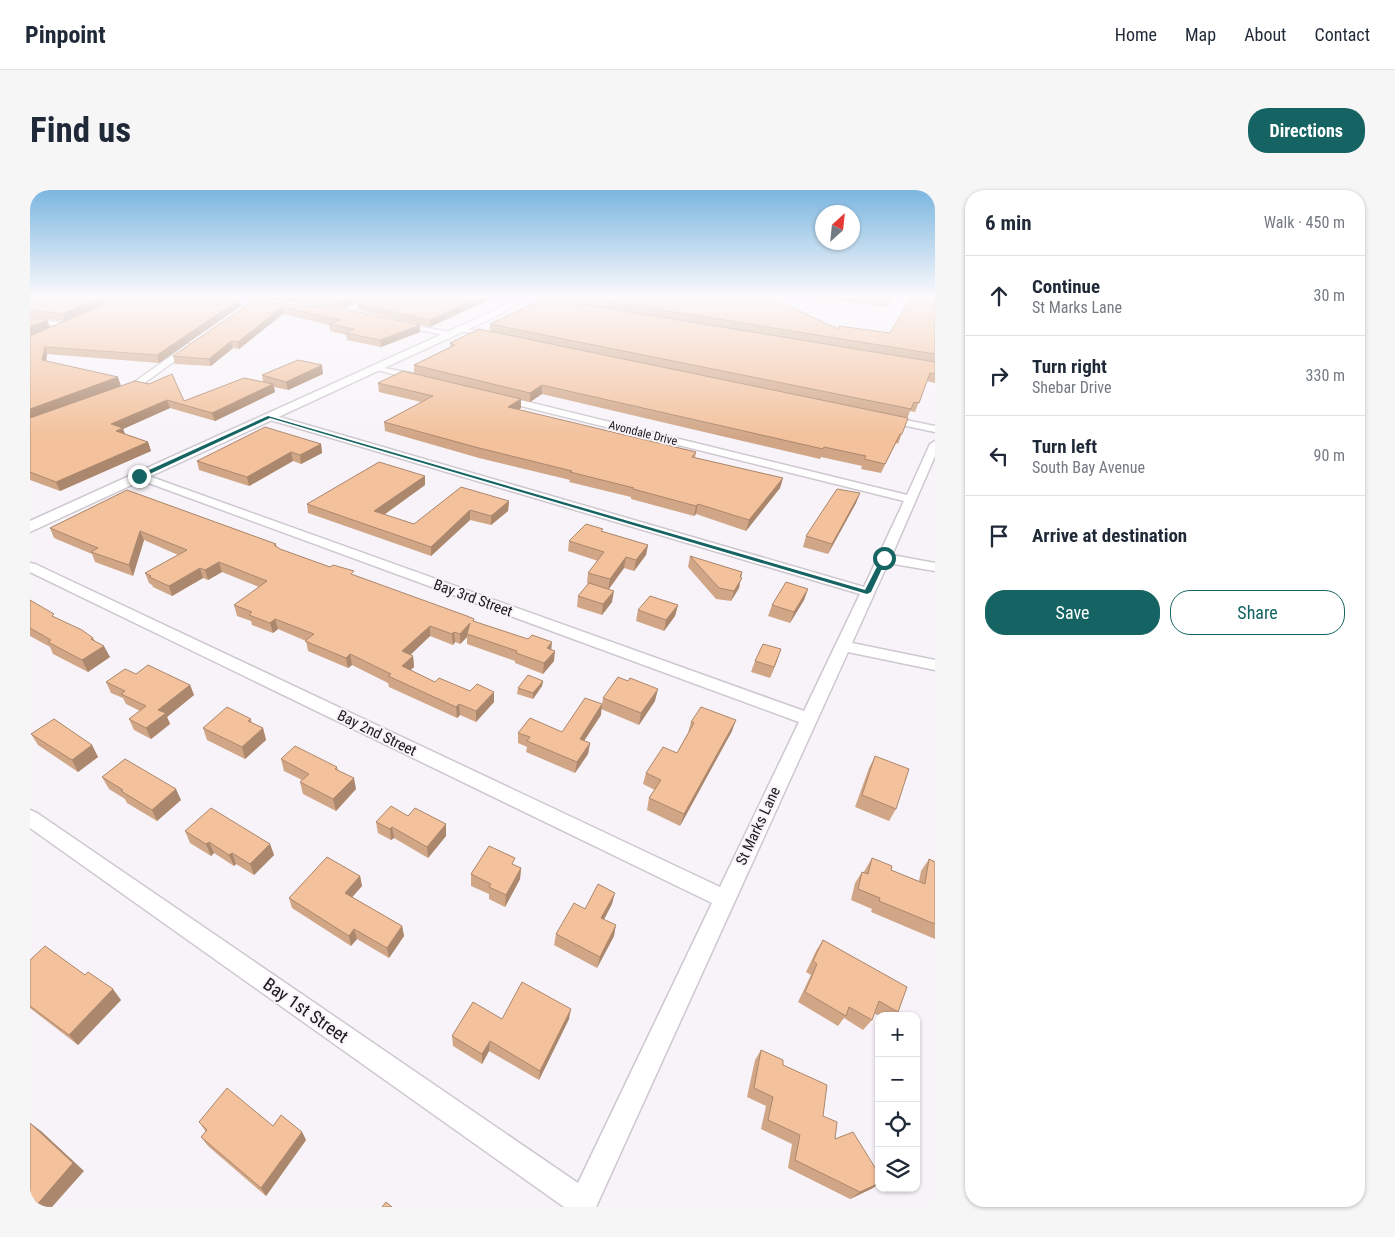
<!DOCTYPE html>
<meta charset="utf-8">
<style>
:root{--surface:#fff;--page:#f6f6f7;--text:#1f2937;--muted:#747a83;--line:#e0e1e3;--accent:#156463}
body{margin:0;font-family:"Roboto Condensed",sans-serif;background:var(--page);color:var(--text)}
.controls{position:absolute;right:15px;bottom:15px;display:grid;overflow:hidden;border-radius:10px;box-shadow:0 1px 4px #0004}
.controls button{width:45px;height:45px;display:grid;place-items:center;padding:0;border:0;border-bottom:1px solid var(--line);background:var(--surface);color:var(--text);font:25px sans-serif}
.compass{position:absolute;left:785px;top:15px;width:45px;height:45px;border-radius:50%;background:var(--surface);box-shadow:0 1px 4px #0004;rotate:27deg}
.stop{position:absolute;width:15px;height:15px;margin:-11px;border:4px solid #156463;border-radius:50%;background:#fff}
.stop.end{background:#156463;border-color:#fff;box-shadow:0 1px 5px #0008}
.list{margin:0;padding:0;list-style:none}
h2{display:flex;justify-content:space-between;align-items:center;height:65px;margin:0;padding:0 20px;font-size:21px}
h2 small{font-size:16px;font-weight:400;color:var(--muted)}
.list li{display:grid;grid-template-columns:32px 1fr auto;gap:15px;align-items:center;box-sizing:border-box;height:80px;padding:0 20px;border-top:1px solid var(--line)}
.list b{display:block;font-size:19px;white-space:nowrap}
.list p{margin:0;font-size:16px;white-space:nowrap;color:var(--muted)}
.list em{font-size:16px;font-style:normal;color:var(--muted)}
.actions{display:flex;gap:10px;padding:15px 20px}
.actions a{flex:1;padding:11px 0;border:1px solid var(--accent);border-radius:20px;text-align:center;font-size:18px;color:var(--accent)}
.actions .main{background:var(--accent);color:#fff}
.icon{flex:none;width:28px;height:28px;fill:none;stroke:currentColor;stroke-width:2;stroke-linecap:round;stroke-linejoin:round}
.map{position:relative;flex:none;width:905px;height:1017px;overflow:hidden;border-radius:20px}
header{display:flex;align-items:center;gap:30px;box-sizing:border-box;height:70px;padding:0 25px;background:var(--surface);border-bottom:1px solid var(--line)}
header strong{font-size:24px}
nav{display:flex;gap:28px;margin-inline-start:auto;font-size:18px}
.intro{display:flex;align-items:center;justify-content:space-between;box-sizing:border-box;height:120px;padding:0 30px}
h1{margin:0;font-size:35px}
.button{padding:12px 22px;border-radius:20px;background:var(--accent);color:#fff;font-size:18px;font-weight:700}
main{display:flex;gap:30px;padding:0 30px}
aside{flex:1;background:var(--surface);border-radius:20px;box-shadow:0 1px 4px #0004}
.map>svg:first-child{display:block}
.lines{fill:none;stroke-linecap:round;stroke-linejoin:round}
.minor-casing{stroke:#cdc8cf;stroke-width:3}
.tertiary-casing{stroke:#cdc8cf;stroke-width:3}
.minor{fill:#fff;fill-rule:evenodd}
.tertiary{fill:#fff;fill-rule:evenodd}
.wall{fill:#d1a686}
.shaded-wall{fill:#aa876d}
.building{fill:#f3c19c;stroke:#aa876d}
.route{fill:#156463}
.labels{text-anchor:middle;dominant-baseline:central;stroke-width:4;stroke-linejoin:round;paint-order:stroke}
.far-street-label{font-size:12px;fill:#1b191c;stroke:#f8f3f9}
.street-label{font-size:15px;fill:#1b191c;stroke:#f8f3f9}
.near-street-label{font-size:18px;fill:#1b191c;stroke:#f8f3f9}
</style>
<header>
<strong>Pinpoint</strong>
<nav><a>Home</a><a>Map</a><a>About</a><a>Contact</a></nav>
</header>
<div class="intro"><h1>Find us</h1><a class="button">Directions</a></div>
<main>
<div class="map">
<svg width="905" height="1017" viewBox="0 0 905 1017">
<rect width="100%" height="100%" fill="#f8f3f9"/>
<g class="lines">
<!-- minor casing -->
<g class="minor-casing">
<path id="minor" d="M346,106H354L317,123L312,122Z
M492,106L531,113L534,115L531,117L490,109V107Z
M189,109L240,114L243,116L240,118L187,112L186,111Z
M0,129L36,133L40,135L36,137L0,133Z
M367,132L419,142L423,144L419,146L370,136L366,134Z
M427,137L465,144L469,146L465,148L430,141H427Z
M158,154L165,156L109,197L89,204L85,201L103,193Z
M344,176L390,185L394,188L390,191L347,180L343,178Z
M470,205L877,305L900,254L905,251V266L862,365L905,373V381L858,373L822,453L905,470V480L818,462L566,1017H534L0,638V620L7,623L548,993L682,713L0,382V373L5,374L690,697L769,532L105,288L104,286L109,283L113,284L774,521L830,404L237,229L235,227L237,225H243L834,397L874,311L467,210V206Z
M856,226L905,236V242L853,231L851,229Z"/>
</g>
<!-- tertiary casing -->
<g class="tertiary-casing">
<path id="tertiary" d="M489,106H499L469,125L0,342V331L463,121Z"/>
</g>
<!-- minor -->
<use href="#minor" class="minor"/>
<!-- tertiary -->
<use href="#tertiary" class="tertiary"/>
</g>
<!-- wall -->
<path class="wall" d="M0,106H342L314,118L224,108L171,106L209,110L211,116L129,173L17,164L16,171L91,196L45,212L105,191L154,211L233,192L232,185L293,184L258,200L244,197L245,202L185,231L140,218L93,239L95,244L118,252L121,261L30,301L0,290V128L17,130L20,137L34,131L0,127Z
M525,106H738L808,139L860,143L905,106V193L897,191L885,222L880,221L868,254L866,253L851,283L831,279L832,276L791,267L790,269L512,204L500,212L491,210V218L488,220L666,262L665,268L753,288L750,298L716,341L666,324L664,326L601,309V307L539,292L540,290L449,268L355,241L354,232L391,212L349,202L348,193L384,183V175L420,157V153L460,141V134L525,110Z
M763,106H863L858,117Z
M463,108L400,137L328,120L327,114Z
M223,111L390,142L351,157L317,150L316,145L300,141L299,135L253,124L209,159L203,158L181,176L145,174L143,166Z
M291,254L292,263L271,274L263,271L219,296L169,280L167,271Z
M395,286V295L354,325L384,334L479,311L478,321L461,335L440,330L401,366L278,323L277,314Z
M97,300L246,354L247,357L250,359L300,377L324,385L444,431L521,459L524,471L513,484L485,473V471L437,454V447L430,454L425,452L423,455L400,446L380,465L383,466L384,477L380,480L405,492L464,512L446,532L430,525L427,528L359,497L358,493L322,475L318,478L278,461L276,451L248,439L243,443L222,435L221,431L207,426L204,415L229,397L192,382L178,390L173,388L142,406L123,397L122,395L119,393L115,383L148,365L114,350L103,386L65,372L62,364L24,348L20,338Z
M830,303L826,313L798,364L773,357L776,346Z
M572,342L618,355L616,365L604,381L594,378L579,399L582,412L572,425L547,417L548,406L558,394L557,393L558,383L568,371L538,361L539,351Z
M660,366L712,382L709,398L701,411L686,409L658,377Z
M778,399L774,410L760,433L738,426L742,415Z
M0,410L26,428L63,448L65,451L80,467L58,482L23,464L20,457L0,446Z
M648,415L645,426L634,441L606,431L608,420Z
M725,471H747L740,488L721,482Z
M106,484L160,495L164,505L137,527L140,534L121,549L104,540L99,529L110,521L96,514L93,508L81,503L76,492Z
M513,491L512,496L503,509L487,504L488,498Z
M573,508L625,511L609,535L571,519V525L554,551L560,553L558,564L545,583L496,562L497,557L488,553V543L532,542L572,514Z
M221,529L222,533L233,538L236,550L215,569L177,550L173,538Z
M661,532L702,541L650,636L617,620L619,608L625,600L613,594L616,583L647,563L658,543Z
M1,544L62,555L68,567L48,582L8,555Z
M845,566L866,619L859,631L825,617L839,578Z
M251,569L307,577L308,580L326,599L306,621L273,604L270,592L272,590L254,581Z
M72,587L151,610L127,631L97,613L95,609L79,599Z
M378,626L416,646L398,668L364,648L361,650L348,643L346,632Z
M155,641L240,654L244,665L224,685L206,674L204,676L184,663L181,666L160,653Z
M842,668L861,680L889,691L891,681L899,669L905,672V749L841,722L842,719L821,710L825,693L832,682H834L835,680Z
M485,675L491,678L490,689L475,717L459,709V704L441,696V684Z
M330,686L332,696L322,707L372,736L374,746L359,768L327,749L321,756L262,718L259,708Z
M582,714L574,729L584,746L567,778L524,755L526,744L555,719Z
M793,750L868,822L864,826H849L844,823L842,830L833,840L814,828L808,836L768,812L781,785L776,782L786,761Z
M0,770L91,810L48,855L0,818Z
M472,829H539L509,890L459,861L452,874L423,856L422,846Z
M731,860L753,875L793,926L805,949L843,998L820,1009L758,978L762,954L731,939L736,916L717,907L725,870Z
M169,932L272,942L276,950L236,1006L178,956L171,947L176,942Z"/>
<!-- shaded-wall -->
<path class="shaded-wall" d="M75,106H93L35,131L32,124Z
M326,106H342L314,118L313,111Z
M454,106H467L400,137V130Z
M209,110L211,116L129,173L127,165Z
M252,117L253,124L209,159L208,152Z
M17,130L20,137L0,146V137Z
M390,135V142L351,157L350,150Z
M201,151L203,158L181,176L179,169Z
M15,157L17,164L15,178L12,170Z
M292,175L293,184L258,200L256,192Z
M88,187L91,196L0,229V219Z
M243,194L245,202L185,231L182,223Z
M512,195V204L500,212V203Z
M491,209V218L478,226V217Z
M137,210L140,218L93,239L96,247L86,242L81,234Z
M118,252L121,261L30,301L26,292Z
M291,254L292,263L271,274L270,265Z
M261,262L263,271L219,296L217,287Z
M395,286V295L345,331L344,321Z
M753,288L750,298L716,341L719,330Z
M830,303L826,313L798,364L802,354Z
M479,311L478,321L461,335V326Z
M668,314L666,324L664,326L666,316Z
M440,320V330L401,366V357Z
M110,341L114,350L103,386L99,375Z
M618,355L616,365L604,381L606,370Z
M596,367L594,378L578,400L580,389Z
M189,372L192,382L178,390L175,380Z
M170,378L173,388L142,406L139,396Z
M712,382L709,398L701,411L704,401Z
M778,399L774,410L760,433L764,422Z
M584,401L582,412L572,425L573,414Z
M648,415L645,426L634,441L636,430Z
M245,429L248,439L243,443L240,433Z
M440,433L437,444V447L430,454V444Z
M400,436V446L373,472L372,461Z
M424,442L425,452L423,455L422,444Z
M522,452L521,462L517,458Z
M74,456L80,467L58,482L52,470Z
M751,459L747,471L740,488L744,477Z
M525,461L524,471L513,484L514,473Z
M320,464L322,475L318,478L316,468Z
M383,466L384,477L373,487L372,476Z
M513,491L512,496L503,509V503Z
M160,495L164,505L137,527L140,534L121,549L116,538L128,520Z
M628,499L625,511L609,535L611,523Z
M464,502V512L446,532V521Z
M429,514L430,525L427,528L426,517Z
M572,514L571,525L548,560L550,549Z
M706,530L702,541L650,636L654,624Z
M233,538L236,550L215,569L212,557Z
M560,553L558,564L545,583L547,572Z
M62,555L68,567L48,582L42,570Z
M324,588L326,599L306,621L303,609Z
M146,599L151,610L127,631L122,620Z
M416,634V646L398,668L397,657Z
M362,637L364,648L361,650L360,639Z
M179,652L184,663L181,666L176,654Z
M240,654L244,665L224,685L220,674Z
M202,663L206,674L204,676L199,665Z
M491,678L490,689L475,717L476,705Z
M330,686L332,696L317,713L315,703Z
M585,703L582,714L569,739L571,728Z
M586,735L584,746L567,778L570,767Z
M372,736L374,746L359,768L357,758Z
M324,739L327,749L321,756L319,746Z
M83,799L91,810L48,855L39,845Z
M541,819L539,829L509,890L510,881Z
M460,851L459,861L452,874V864Z
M0,933L11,941L54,981L22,1017H5Z
M272,942L276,950L236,1006L231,998Z
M849,993V994L843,998L820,1009L830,1002Z"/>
<!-- building -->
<path class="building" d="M0,106H75L32,124L0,120Z
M93,106H168L209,110L127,165L15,157L12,170L88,187L0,219V146Z
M262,106H326L313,111Z
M344,106H454L400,130L327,114Z
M545,106H738L808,139L809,136L860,143L882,106H905V164Z
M824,106H862L860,110Z
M515,108L905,172V184L900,183L889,213L884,212L881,219L460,134Z
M223,111L314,119L390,135L350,150L316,143L324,139L299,134L310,130L252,117L208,152L201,151L179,169L143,166Z
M0,128L17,130L0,137Z
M449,139L878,228L872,244H870L855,274L834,269L836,266L794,257L793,259L512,195L500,203L384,175L425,155L420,153Z
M268,170L292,175L256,192L232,185Z
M373,181L491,209L478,217L666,262L662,267L753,288L719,330L668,314L666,316L603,299L604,298L540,282L542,281L449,258L354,232L403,206L348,193Z
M142,184L154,211L214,188L243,194L182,223L137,210L81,234L93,238L86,241L118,252L26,292L0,282V228L105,191L119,194Z
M235,237L291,254L270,265L261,262L217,287L167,271Z
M349,272L395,286L344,321L384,334L431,297L479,311L461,326L440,320L401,357L277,314Z
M807,299L830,303L802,354L776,346Z
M97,300L246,354L244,355L250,359L300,377L303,375L324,381L321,384L437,426L444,429L443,431L498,449L502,445L522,452L517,458L525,461L514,473L486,463L487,461L437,444L440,433L430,444L424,442L422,444L400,436L372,461L383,466L372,476L405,492L409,488L440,501L447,494L464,502L446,521L429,514L426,517L358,486L361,484L320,464L316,468L275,451L284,444L245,429L240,433L219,425L222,422L204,415L237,391L189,372L175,380L170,378L139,396L119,387L121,386L115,383L157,360L110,341L99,375L61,362L68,358L20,338Z
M556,334L573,339L571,341L618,355L606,370L596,367L580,389L558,383L574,362L539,351Z
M660,366L712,382L710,387L712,388L704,401L689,398Z
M756,392L778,399L764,422L742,415Z
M559,393L584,401L573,414L548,406Z
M620,406L648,415L636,430L608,420Z
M0,410L24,424L22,426L52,440L63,448L61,449L74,456L52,470L18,452L21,450L0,438Z
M733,454L751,459L744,477L725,471Z
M118,475L160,495L128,520L136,523L116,538L99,529L116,516L91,504L95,501L76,492L95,479L106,484Z
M498,485L513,491L503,503L488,498Z
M588,487L598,491L600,488L628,499L611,523L573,508Z
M555,508L572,514L550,549L560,553L547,572L497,551L500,547L488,543L500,528L532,542Z
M197,517L221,529L218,531L233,538L212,557L173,538Z
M671,517L706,530L654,624L619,608L631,590L616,583L633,557L647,563L664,533L661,532Z
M24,529L62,555L42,570L1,544Z
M265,556L307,577L305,579L324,588L303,609L270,592L279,584L251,569Z
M845,566L879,579L866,619L832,605Z
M95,569L146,599L122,620L91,601L93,600L72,587Z
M361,616L378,626L385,618L416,634L397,657L362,637L360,639L346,632Z
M181,618L240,654L220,674L202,663L199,665L179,652L176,654L155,641Z
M459,656L485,668L482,674L491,678L476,705L459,697L461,694L441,684Z
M297,667L330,686L315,703L372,736L357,758L324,739L319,746L259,708Z
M842,668L862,676L861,680L895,694L899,669L905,672V734L849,711L850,708L828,699L832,682L838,684Z
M568,694L585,703L571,728L586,735L570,767L526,744L544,713L555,719Z
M793,750L877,797L868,822L849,811L842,830L819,817L816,826L775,802L787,774L783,771Z
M15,756L55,785L58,782L83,799L39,845L0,816V770Z
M492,792L541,819L510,881L460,851L452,864L422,846L443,812L472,829Z
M731,860L753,870V875L797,895L793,926L807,932L805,949L823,942L849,984V993L830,1002L765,970L770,945L738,930L743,907L724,898Z
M197,898L243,936L251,925L272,942L231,998L171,947L177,940L169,932Z
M0,933L43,973L5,1017H0Z
M356,1012L362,1017H352Z"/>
<!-- sky -->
<linearGradient id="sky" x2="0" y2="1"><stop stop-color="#7bb6e0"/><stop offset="0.43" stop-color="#fcfafc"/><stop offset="1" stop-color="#fcfafc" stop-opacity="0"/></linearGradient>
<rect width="905" height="248" fill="url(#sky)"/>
<!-- route -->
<path class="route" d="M238,226L835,400L852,367L857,368L841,402L837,404L240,228L111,288L106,286Z"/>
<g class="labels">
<!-- far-street labels -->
<g class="far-street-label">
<text transform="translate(613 243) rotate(14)">Avondale Drive</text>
</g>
<!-- street labels -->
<g class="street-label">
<text transform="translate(443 408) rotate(20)">Bay 3rd Street</text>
<text transform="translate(347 543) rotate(26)">Bay 2nd Street</text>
<text transform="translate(728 636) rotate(-65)">St Marks Lane</text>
</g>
<!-- near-street labels -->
<g class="near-street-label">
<text transform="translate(276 820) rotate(35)">Bay 1st Street</text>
</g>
</g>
</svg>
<div class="controls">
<button>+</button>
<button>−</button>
<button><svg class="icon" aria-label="locate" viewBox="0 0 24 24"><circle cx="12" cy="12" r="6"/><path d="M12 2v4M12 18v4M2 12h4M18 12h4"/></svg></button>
<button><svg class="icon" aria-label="layers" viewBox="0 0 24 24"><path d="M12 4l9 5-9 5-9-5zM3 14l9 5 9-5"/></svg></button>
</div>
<svg class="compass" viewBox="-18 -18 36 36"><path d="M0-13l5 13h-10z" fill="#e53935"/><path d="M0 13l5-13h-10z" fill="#747a83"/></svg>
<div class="stop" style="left:854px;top:368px"></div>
<div class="stop end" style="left:109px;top:286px"></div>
</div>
<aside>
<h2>6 min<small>Walk · 450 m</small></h2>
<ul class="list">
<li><svg class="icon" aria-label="ahead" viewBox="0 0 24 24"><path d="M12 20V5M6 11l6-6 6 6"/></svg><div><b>Continue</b><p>St Marks Lane</p></div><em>30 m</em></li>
<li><svg class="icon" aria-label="right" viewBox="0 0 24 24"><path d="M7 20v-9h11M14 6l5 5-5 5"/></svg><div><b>Turn right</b><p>Shebar Drive</p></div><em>330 m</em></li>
<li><svg class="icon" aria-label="left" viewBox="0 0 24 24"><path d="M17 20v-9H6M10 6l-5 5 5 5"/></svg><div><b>Turn left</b><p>South Bay Avenue</p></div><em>90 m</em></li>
<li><svg class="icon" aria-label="arrive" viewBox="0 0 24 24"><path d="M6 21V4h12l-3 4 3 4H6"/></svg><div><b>Arrive at destination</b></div></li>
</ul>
<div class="actions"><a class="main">Save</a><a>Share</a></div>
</aside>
</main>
